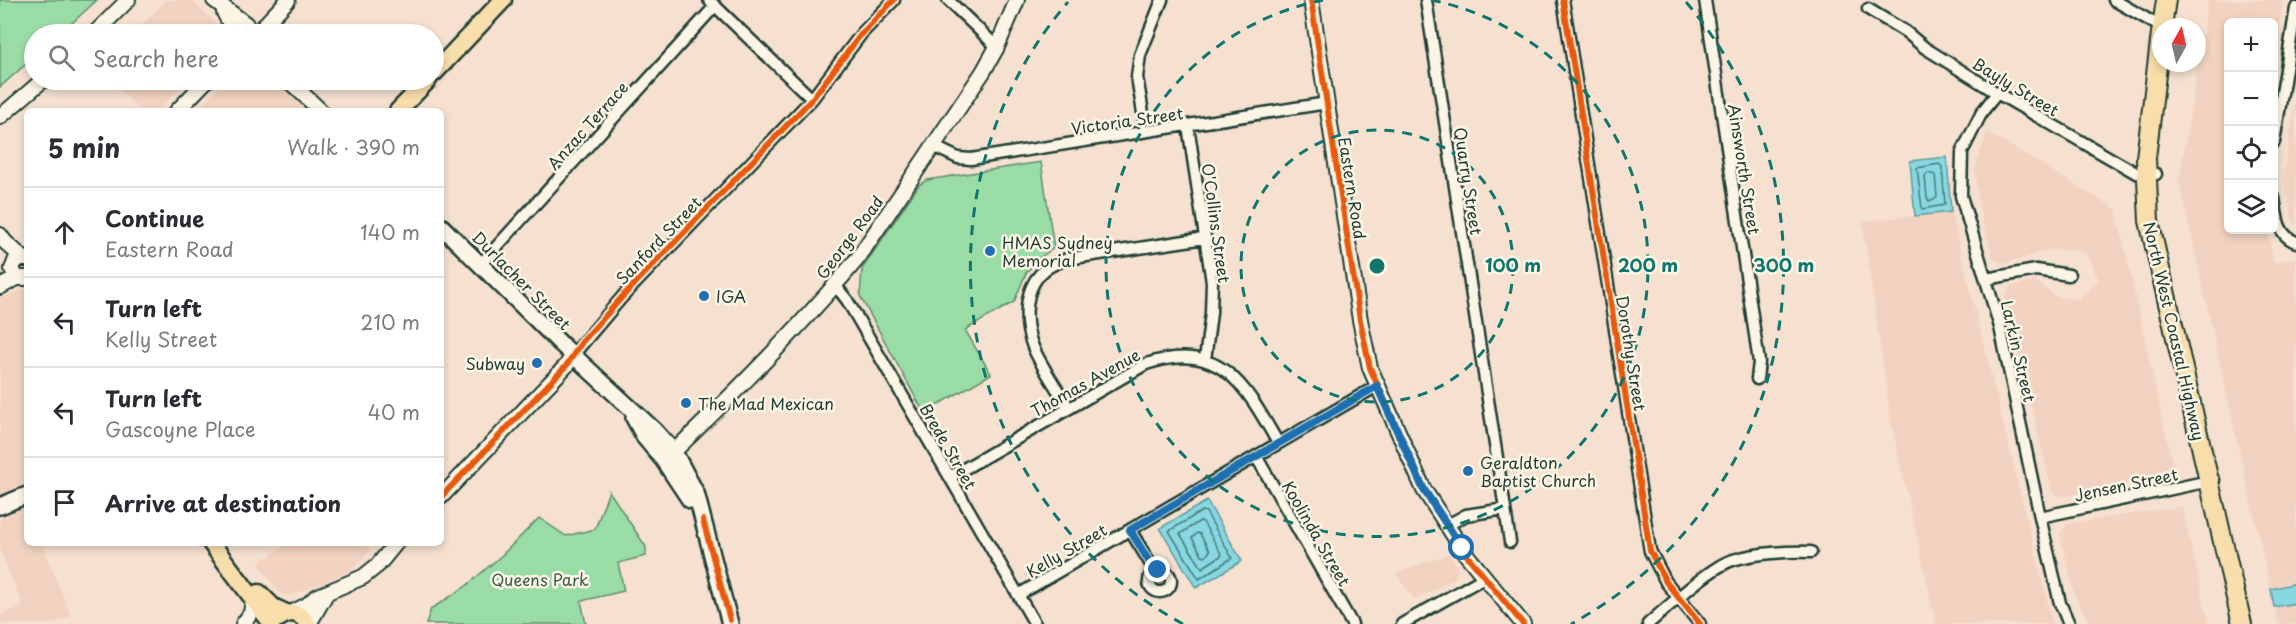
<!DOCTYPE html>
<meta charset="utf-8">
<style>
:root{--surface:#fff;--page:#f7f7f7;--text:#2b2b33;--muted:#7c7c81;--line:#e1e1e2}
body{margin:0;font-family:"Playpen Sans",sans-serif;background:var(--page);color:var(--text)}
.controls{position:absolute;right:18px;top:18px;display:grid;overflow:hidden;border-radius:9px;box-shadow:0 3px 9px #0003}
.controls button{width:54px;height:54px;display:grid;place-items:center;padding:0;border:0;border-bottom:2px solid var(--line);background:var(--surface);color:var(--text);font:30px sans-serif}
.compass{position:absolute;left:2152px;top:18px;width:54px;height:54px;border-radius:50%;background:var(--surface);box-shadow:0 3px 9px #0003;rotate:8deg}
.stop{position:absolute;width:18px;height:18px;margin:-14px;border:4px solid #1f6fb2;border-radius:50%;background:#fff}
.stop.end{background:#1f6fb2;border-color:#fff;box-shadow:0 2px 6px #0008}
.list{margin:0;padding:0;list-style:none}
h2{display:flex;justify-content:space-between;align-items:center;height:78px;margin:0;padding:0 24px;font-size:26px}
h2 small{font-size:20px;font-weight:400;color:var(--muted)}
.list li{display:grid;grid-template-columns:39px 1fr auto;gap:18px;align-items:center;box-sizing:border-box;height:90px;padding:0 24px;border-top:2px solid var(--line)}
.list b{display:block;font-size:22px;white-space:nowrap}
.list p{margin:0;font-size:20px;white-space:nowrap;color:var(--muted)}
.list em{font-size:20px;font-style:normal;color:var(--muted)}
.icon{flex:none;width:33px;height:33px;fill:none;stroke:currentColor;stroke-width:2;stroke-linecap:round;stroke-linejoin:round}
.map{position:relative;flex:none;width:2296px;height:624px;overflow:hidden}
.search{position:absolute;background:var(--surface);box-shadow:0 3px 9px #0003;left:24px;top:24px;width:420px;height:66px;display:flex;align-items:center;gap:15px;box-sizing:border-box;padding:0 21px;border-radius:33px;color:var(--muted);font-size:22px}
.panel{position:absolute;background:var(--surface);box-shadow:0 3px 9px #0003;left:24px;top:108px;width:420px;height:438px;border-radius:9px}
.map>svg:first-child{display:block}
.built{fill:#f2d3c1}
.green{fill:#9adca6;stroke:#5c8c6d;stroke-width:1.5}
.water{fill:#88d8e2;stroke:#5e9a9c;stroke-width:1.5}
.lines{fill:none;stroke-linecap:round;stroke-linejoin:round}
.shore{stroke:#497b7a;stroke-width:1.5}
.minor-casing{stroke:#1f3d34;stroke-width:15}
.tertiary-casing{stroke:#1f3d34;stroke-width:18}
.secondary-casing{stroke:#1f3d34;stroke-width:20}
.primary-casing{stroke:#1f3d34;stroke-width:21}
.trunk-casing{stroke:#1f3d34;stroke-width:22}
.minor{stroke:#fcf5e5;stroke-width:10}
.tertiary{stroke:#fcf5e5;stroke-width:14}
.secondary{stroke:#fcf5e5;stroke-width:15}
.primary{stroke:#f8deab;stroke-width:16}
.trunk{stroke:#f8deab;stroke-width:18}
.cycleway-casing{stroke:#fcf5e5;stroke-width:10}
.cycleway{stroke:#e8590c;stroke-width:6}
.route{stroke:#1f6fb2;stroke-width:8}
.ring{fill:none;stroke:#0f766e;stroke-width:3;stroke-dasharray:10 8}
.poi-dot{fill:#1f6fb2;stroke:#fcf5e5;stroke-width:2}
.labels{text-anchor:middle;dominant-baseline:central;stroke-width:5;stroke-linejoin:round;paint-order:stroke}
.street-label{font-size:16px;fill:#1f3d34;stroke:#fcf5e5}
.poi-label{font-size:16px;fill:#1f3d34;stroke:#fcf5e5;text-anchor:start}
.park-label{font-size:16px;fill:#385d4b;stroke:#fcf5e5}
.centre{fill:#0f766e;stroke:#fcf5e5;stroke-width:3}
.ring-label{font-size:18px;text-anchor:middle;font-weight:bold;fill:#0f766e;stroke:#fcf5e5;stroke-width:5;stroke-linejoin:round;paint-order:stroke}
</style>
<div class="map">
<svg width="2296" height="624" viewBox="0 0 2296 624">
<rect width="100%" height="100%" fill="#f6e1d0"/>
<filter id="ink" filterUnits="userSpaceOnUse"><feTurbulence type="fractalNoise" baseFrequency=".0167" numOctaves="2"/><feDisplacementMap in="SourceGraphic" scale="12" xChannelSelector="R" yChannelSelector="G"/><feConvolveMatrix kernelMatrix="1 2 1 2 8 2 1 2 1" color-interpolation-filters="sRGB"/></filter>
<g filter="url(#ink)">
<!-- built -->
<path class="built" d="M167,0H191L227,34H132Z
M2208,0H2283L2274,63V22H2228V230H2267L2274,262L2296,258V624H2278L2179,181Z
M108,80H188L158,111H141Z
M226,80H274L307,111H196Z
M2296,94V225L2293,222L2283,178Z
M1987,132L2116,209L2175,475L2061,497L2052,491L2005,297L2010,287L2035,280L2056,297L2079,299L2099,280L2085,252L2053,249L2004,264L1993,258L1979,209L1975,170Z
M1951,212L2053,624H1936L1891,422L1862,221Z
M23,289L27,290V484L0,495V298Z
M27,506V543H42L71,616L53,624H0V615L23,606L0,550V518Z
M2182,506L2209,624H2090L2074,593L2060,534L2067,524Z
M288,543H363L371,551L351,571L290,596L280,594L258,563Z
M1448,554L1458,566L1456,578L1415,600L1395,574Z"/>
<!-- green -->
<path class="green" d="M0,0H97L60,34H34V57L0,87Z
M1041,162L1054,248L1038,259L1026,273L1014,302L965,330L991,374L928,411L927,409L923,411L860,296L862,269L919,185L927,180Z
M609,491L646,547V556L618,563L624,591L581,601L586,624H426L431,609L465,587L502,555L539,518L566,536L595,529Z"/>
<!-- water -->
<path class="water" d="M1947,157L1951,212L1915,216L1910,161Z
M1207,501L1242,561L1196,588L1160,528Z
M2296,583V603L2274,607L2271,589Z"/>
<g class="lines">
<!-- shore -->
<path class="shore" d="M1939,164L1942,167L1945,205L1922,209L1917,168Z
M1928,173L1935,175L1937,197L1934,200L1929,201L1927,198L1925,176Z
M1202,511L1206,512L1232,558L1199,579L1169,531Z
M1200,521L1203,522L1222,555L1202,568L1180,534Z
M1197,533L1200,534L1210,551L1206,556L1202,555L1192,538Z"/>
<!-- minor casing -->
<g class="minor-casing">
<path id="minor" d="M709,0L812,99
M948,0L997,47
M1426,0L1505,509L1466,515L1446,526
M1563,0L1650,551L1666,582L1700,624
M1705,0L1759,362L1757,379
M2114,0L2161,27
M1868,9L1906,32L1925,48L1997,93L2136,173L2156,174
M1997,93L1982,112L1962,152L1961,196L2000,327L2040,517L2060,603L2069,624
M1188,126L1212,282L1211,313L1205,360
M1146,131L1137,77L1140,55L1162,0
M2274,142L2296,8
M933,146L958,158L971,159L1327,103
M2274,198C2277,216 2277,235 2296,242
M481,264L715,6
M1986,279L2036,270L2069,275
M835,285L847,300L1035,624
M573,355L623,296L812,99L862,33L894,0
M1068,407C1057,388 1042,368 1033,347C1023,322 1023,286 1046,269C1052,264 1060,262 1067,259L1205,238
M1256,456L1352,624
M950,477L1146,364C1221,339 1246,387 1278,443
M1505,509L1510,542
M2040,517L2214,480
M1130,530L1155,571
M1149 581a11 11 0 1 1 22 0a11 11 0 1 1-22 0Z
M1018,595L1377,386
M1402,624L1485,577
M1648,624C1668,607 1710,567 1733,560C1754,553 1789,551 1811,552"/>
</g>
<!-- tertiary casing -->
<g class="tertiary-casing">
<path id="tertiary" d="M214,0L246,24
M1311,0L1360,320L1370,368L1424,490L1465,553L1523,624
M224,12L235,34
M257,33L288,0
M94,34L128,0
M288,80L321,111
M177,111L207,80
M0,117L43,80
M0,235L5,242L23,258
M27,259H16L12,269L17,278H27
M0,287L17,278
M666,459C732,396 799,329 858,258L983,72L997,47L1017,0
M441,497L566,366L573,355
M291,613L307,605L316,597L363,577L378,565L396,543
M243,624L251,613L253,600
M309,624L326,594"/>
</g>
<!-- secondary casing -->
<g class="secondary-casing">
<path id="secondary" d="M441,226L561,344L654,430L674,452L696,493L730,624
M634,418L645,438L664,461L690,500
M0,506L27,495"/>
</g>
<!-- primary casing -->
<g class="primary-casing">
<path id="primary" d="M434,73L503,0
M398,111L428,80
M211,543L272,624
M259,593L273,607L286,613
M279,618C290,610 301,612 307,624"/>
</g>
<!-- trunk casing -->
<g class="trunk-casing">
<path id="trunk" d="M2162,27L2166,0
M2161,33L2146,158L2149,221L2242,624"/>
</g>
<!-- minor -->
<use href="#minor" class="minor"/>
<!-- tertiary -->
<use href="#tertiary" class="tertiary"/>
<!-- secondary -->
<use href="#secondary" class="secondary"/>
<!-- primary -->
<use href="#primary" class="primary"/>
<!-- trunk -->
<use href="#trunk" class="trunk"/>
<!-- cycleway casing -->
<g class="cycleway-casing">
<path id="cycleway" d="M1311,0L1360,320L1370,368L1424,490L1465,553L1523,624
M1563,0L1650,551L1666,582L1700,624
M441,497L566,366L582,342L623,296L812,99L862,33L894,0
M703,520L730,620"/>
</g>
<!-- cycleway -->
<use href="#cycleway" class="cycleway"/>
</g>
</g>
<g class="lines" filter="url(#ink)">
<!-- route -->
<path class="route" d="M1158,570L1155,571L1130,530L1377,386L1424,490L1462,548"/>
</g>
<!-- distance rings -->
<g class="ring">
<circle cx="1377" cy="266" r="136"/>
<path d="M1431 0A271 271 0 1 1 1323 0"/>
<path d="M1183 624A407 407 0 0 1 1068 2M1686 2A407 407 0 0 1 1571 624"/>
</g>
<!-- markers -->
<g class="poi-dot">
<circle cx="990" cy="251" r="6"/>
<circle cx="704" cy="296" r="6"/>
<circle cx="537" cy="363" r="6"/>
<circle cx="686" cy="403" r="6"/>
<circle cx="1468" cy="471" r="6"/>
</g>
<g class="labels">
<!-- street labels -->
<g class="street-label">
<text transform="translate(2016 86) rotate(31)">Bayly Street</text>
<text transform="translate(1127 120) rotate(-8)">Victoria Street</text>
<text transform="translate(587 125) rotate(-48)">Anzac Terrace</text>
<text transform="translate(1745 169) rotate(81)">Ainsworth Street</text>
<text transform="translate(1469 181) rotate(81)">Quarry Street</text>
<text transform="translate(1353 188) rotate(81)">Eastern Road</text>
<text transform="translate(1217 223) rotate(82)">O'Collins Street</text>
<text transform="translate(849 237) rotate(-53)">George Road</text>
<text transform="translate(658 240) rotate(-46)">Sanford Street</text>
<text transform="translate(522 280) rotate(45)">Durlacher Street</text>
<text transform="translate(2175 331) rotate(77)">North West Coastal Highway</text>
<text transform="translate(2019 351) rotate(77)">Larkin Street</text>
<text transform="translate(1632 353) rotate(81)">Dorothy Street</text>
<text transform="translate(1085 382) rotate(-29)">Thomas Avenue</text>
<text transform="translate(949 446) rotate(60)">Brede Street</text>
<text transform="translate(2126 484) rotate(-12)">Jensen Street</text>
<text transform="translate(1317 533) rotate(60)">Koolinda Street</text>
<text transform="translate(1066 550) rotate(-30)">Kelly Street</text>
</g>
<!-- poi labels -->
<g class="poi-label">
<text x="1002" y="242">HMAS Sydney<tspan x="1002" dy="18">Memorial</tspan></text>
<text x="716" y="296">IGA</text>
<text x="525" y="363" text-anchor="end">Subway</text>
<text x="698" y="403">The Mad Mexican</text>
<text x="1480" y="462">Geraldton<tspan x="1480" dy="18">Baptist Church</tspan></text>
</g>
<!-- park labels -->
<g class="park-label">
<text x="540" y="579">Queens Park</text>
</g>
</g>
<circle cx="1377" cy="266" r="9" class="centre"/>
<g class="ring-label">
<text x="1513" y="272">100 m</text>
<text x="1648" y="272">200 m</text>
<text x="1784" y="272">300 m</text>
</g>
</svg>
<div class="controls">
<button>+</button>
<button>−</button>
<button><svg class="icon" aria-label="locate" viewBox="0 0 24 24"><circle cx="12" cy="12" r="6"/><path d="M12 2v4M12 18v4M2 12h4M18 12h4"/></svg></button>
<button><svg class="icon" aria-label="layers" viewBox="0 0 24 24"><path d="M12 4l9 5-9 5-9-5zM3 14l9 5 9-5"/></svg></button>
</div>
<svg class="compass" viewBox="-18 -18 36 36"><path d="M0-13l5 13h-10z" fill="#e53935"/><path d="M0 13l5-13h-10z" fill="#7c7c81"/></svg>
<div class="stop" style="left:1462px;top:548px"></div>
<div class="stop end" style="left:1158px;top:570px"></div>
<div class="search"><svg class="icon" aria-label="search" viewBox="0 0 24 24"><circle cx="10" cy="10" r="6"/><path d="M15 15l6 6"/></svg>Search here</div>
<section class="panel">
<h2>5 min<small>Walk · 390 m</small></h2>
<ul class="list">
<li><svg class="icon" aria-label="ahead" viewBox="0 0 24 24"><path d="M12 20V5M6 11l6-6 6 6"/></svg><div><b>Continue</b><p>Eastern Road</p></div><em>140 m</em></li>
<li><svg class="icon" aria-label="left" viewBox="0 0 24 24"><path d="M17 20v-9H6M10 6l-5 5 5 5"/></svg><div><b>Turn left</b><p>Kelly Street</p></div><em>210 m</em></li>
<li><svg class="icon" aria-label="left" viewBox="0 0 24 24"><path d="M17 20v-9H6M10 6l-5 5 5 5"/></svg><div><b>Turn left</b><p>Gascoyne Place</p></div><em>40 m</em></li>
<li><svg class="icon" aria-label="arrive" viewBox="0 0 24 24"><path d="M6 21V4h12l-3 4 3 4H6"/></svg><div><b>Arrive at destination</b></div></li>
</ul>
</section>
</div>
